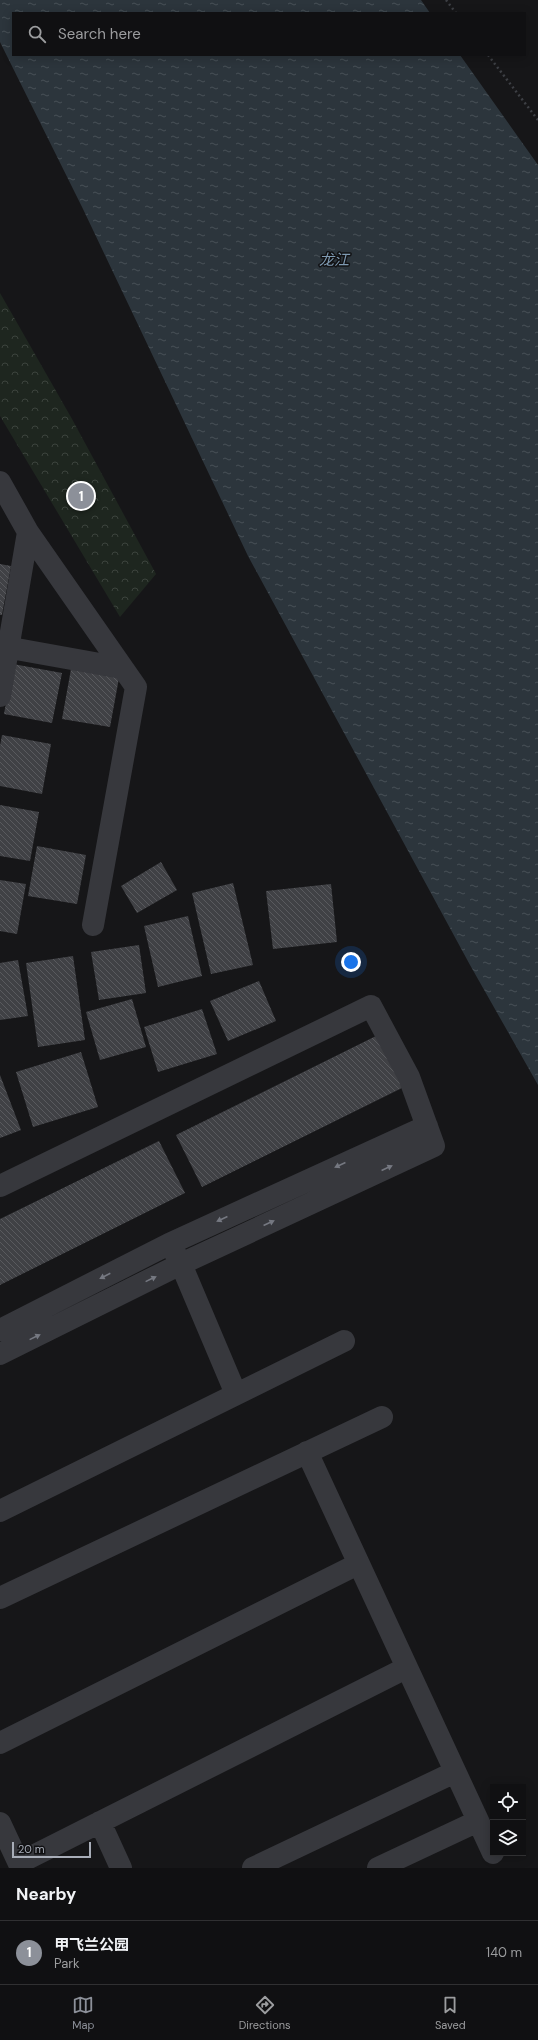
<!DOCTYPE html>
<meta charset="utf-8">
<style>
:root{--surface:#101012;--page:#19191b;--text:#f1f3f6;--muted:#9c9d9f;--line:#303032;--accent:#8c9099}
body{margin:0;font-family:"DM Sans","Noto Sans SC",sans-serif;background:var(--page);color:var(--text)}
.controls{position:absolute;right:12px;bottom:12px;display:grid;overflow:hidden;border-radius:0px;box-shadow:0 2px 10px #0003}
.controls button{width:36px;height:36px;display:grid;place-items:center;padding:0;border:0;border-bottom:1px solid var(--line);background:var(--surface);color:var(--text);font:20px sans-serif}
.scale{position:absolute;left:12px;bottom:10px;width:79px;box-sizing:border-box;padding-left:4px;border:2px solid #a8adb8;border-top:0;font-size:11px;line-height:14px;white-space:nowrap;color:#a8adb8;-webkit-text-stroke:3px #111113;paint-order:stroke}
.you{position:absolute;left:351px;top:962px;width:14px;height:14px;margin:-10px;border:3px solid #fff;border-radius:50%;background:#1a73e8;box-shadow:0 0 0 6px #1a73e833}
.badge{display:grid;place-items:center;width:26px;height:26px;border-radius:50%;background:var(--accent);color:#fff;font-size:13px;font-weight:700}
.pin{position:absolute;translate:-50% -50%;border:2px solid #fff;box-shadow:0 1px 4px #0006}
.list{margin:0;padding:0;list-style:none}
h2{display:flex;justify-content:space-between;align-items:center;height:52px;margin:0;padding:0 16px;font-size:17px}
h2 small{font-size:13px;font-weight:400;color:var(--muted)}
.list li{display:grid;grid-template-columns:26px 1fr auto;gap:12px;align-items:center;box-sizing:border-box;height:64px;padding:0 16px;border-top:1px solid var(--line)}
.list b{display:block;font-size:15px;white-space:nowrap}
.list p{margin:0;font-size:13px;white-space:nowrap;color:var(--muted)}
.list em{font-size:13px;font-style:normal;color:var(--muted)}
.icon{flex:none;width:22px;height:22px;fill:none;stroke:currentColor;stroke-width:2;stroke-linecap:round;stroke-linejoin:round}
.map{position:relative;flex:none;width:538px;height:1868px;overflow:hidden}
.search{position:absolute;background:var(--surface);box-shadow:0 2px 10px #0003;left:12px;right:12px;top:12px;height:44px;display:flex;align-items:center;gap:10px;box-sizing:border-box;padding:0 14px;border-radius:0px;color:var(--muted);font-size:15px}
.sheet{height:116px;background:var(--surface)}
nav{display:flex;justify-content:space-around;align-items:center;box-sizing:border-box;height:56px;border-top:1px solid var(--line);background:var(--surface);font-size:11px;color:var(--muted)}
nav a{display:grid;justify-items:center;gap:2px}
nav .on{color:var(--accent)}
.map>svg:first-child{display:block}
.forest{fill:url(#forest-crowns)}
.water{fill:url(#water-ripples)}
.building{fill:url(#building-back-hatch)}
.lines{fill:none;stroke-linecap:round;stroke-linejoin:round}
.path{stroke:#3d3f44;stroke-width:2.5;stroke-dasharray:2 3;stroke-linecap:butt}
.street{stroke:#37383d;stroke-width:22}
.oneway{fill:#757881}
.labels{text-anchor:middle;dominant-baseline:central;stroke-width:3;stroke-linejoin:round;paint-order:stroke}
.water-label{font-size:15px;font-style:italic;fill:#7f9bb3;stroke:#111113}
</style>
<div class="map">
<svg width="538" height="1868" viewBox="0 0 538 1868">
<defs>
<pattern id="forest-crowns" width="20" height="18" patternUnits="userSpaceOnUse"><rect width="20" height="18" fill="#1e261f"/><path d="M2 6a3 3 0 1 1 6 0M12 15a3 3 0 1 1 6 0" fill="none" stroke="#3c433d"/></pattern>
<pattern id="water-ripples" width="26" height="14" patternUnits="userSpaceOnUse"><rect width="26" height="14" fill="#2c353c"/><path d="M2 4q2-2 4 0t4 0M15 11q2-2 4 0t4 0" fill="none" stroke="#485056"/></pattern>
<pattern id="building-back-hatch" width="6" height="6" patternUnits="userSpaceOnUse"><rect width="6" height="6" fill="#404145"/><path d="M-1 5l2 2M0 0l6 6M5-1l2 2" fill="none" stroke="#595a5e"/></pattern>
</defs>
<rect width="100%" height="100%" fill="#161618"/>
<!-- forest -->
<path class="forest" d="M0,293L72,419L156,574L120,617L0,416Z"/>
<!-- water -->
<path class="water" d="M0,0H421L430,13H13V55H460L538,165V1085L470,965L248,556L83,209L0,42Z"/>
<!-- building -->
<path class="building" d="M0,564L11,566L2,615H0Z
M13,664L62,673L52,723L4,714Z
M71,669L119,678L110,727L62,719Z
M2,735L51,744L42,794L0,786V746Z
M0,805L39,812L30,861L0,856Z
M37,846L86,855L77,904L28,896Z
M161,862L177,890L137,913L121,886Z
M0,880L26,884L17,934L0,931Z
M233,883L253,965L211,974L192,893Z
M331,884L337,942L273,949L266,891Z
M188,916L202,976L158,987L144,926Z
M139,945L146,993L99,1000L91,952Z
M73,956L85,1040L38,1047L26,963Z
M18,960L28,1016L0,1020V963Z
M259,981L276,1021L228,1041L210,1001Z
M132,999L146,1047L100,1060L86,1012Z
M202,1009L217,1054L158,1072L144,1027Z
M380,1034L406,1086L202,1187L176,1135Z
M81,1052L98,1107L33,1127L16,1072Z
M0,1075L21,1130L0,1138Z
M159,1141L185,1193L0,1285V1219Z"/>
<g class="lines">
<!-- path -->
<path class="path" d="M446,0L456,13
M488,55L538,120"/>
<!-- street -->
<path class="street" d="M0,482L28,532L136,687L93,925
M0,646L122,668
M0,696L28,532
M0,1186L371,1006L409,1077L434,1146L181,1264L0,1354
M174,1251L181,1264L236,1394
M0,1330L169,1244L427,1126
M307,1452L493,1853
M0,1511L344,1341
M0,1598L382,1417
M0,1743L358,1564
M100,1822L121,1868
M0,1823L21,1868
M19,1863L406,1668
M253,1868L455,1772
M378,1868L478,1821"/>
</g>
<!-- one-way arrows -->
<defs><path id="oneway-solid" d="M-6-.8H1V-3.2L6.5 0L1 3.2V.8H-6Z"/></defs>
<g class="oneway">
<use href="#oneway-solid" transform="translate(340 1165) rotate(155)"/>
<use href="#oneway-solid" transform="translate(387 1168) rotate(-25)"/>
<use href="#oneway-solid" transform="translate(222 1219) rotate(155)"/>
<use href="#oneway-solid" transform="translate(269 1223) rotate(-25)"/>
<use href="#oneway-solid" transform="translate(105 1276) rotate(153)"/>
<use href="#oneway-solid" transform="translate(151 1279) rotate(-26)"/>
<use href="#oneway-solid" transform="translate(35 1337) rotate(-26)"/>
</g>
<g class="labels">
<!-- water labels -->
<g class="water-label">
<text x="334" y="260">龙江</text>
</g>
</g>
</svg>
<div class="controls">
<button><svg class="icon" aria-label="locate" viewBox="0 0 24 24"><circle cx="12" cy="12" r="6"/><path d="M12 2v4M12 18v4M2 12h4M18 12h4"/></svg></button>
<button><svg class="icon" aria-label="layers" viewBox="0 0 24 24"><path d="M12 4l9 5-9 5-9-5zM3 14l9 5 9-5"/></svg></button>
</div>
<div class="scale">20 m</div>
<div class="you"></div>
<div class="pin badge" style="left:81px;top:496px">1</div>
<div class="search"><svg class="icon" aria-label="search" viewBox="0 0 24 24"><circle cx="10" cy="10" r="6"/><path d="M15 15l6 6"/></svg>Search here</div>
</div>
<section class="sheet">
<h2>Nearby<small></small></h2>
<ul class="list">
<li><span class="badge">1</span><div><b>甲飞兰公园</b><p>Park</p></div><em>140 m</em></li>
</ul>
</section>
<nav>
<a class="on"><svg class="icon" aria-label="map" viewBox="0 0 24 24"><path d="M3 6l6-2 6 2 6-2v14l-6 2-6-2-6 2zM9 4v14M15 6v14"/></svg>Map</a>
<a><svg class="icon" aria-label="directions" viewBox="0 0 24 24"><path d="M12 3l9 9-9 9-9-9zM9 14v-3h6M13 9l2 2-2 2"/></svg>Directions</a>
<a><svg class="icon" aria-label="saved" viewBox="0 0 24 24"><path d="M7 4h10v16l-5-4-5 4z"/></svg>Saved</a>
</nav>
